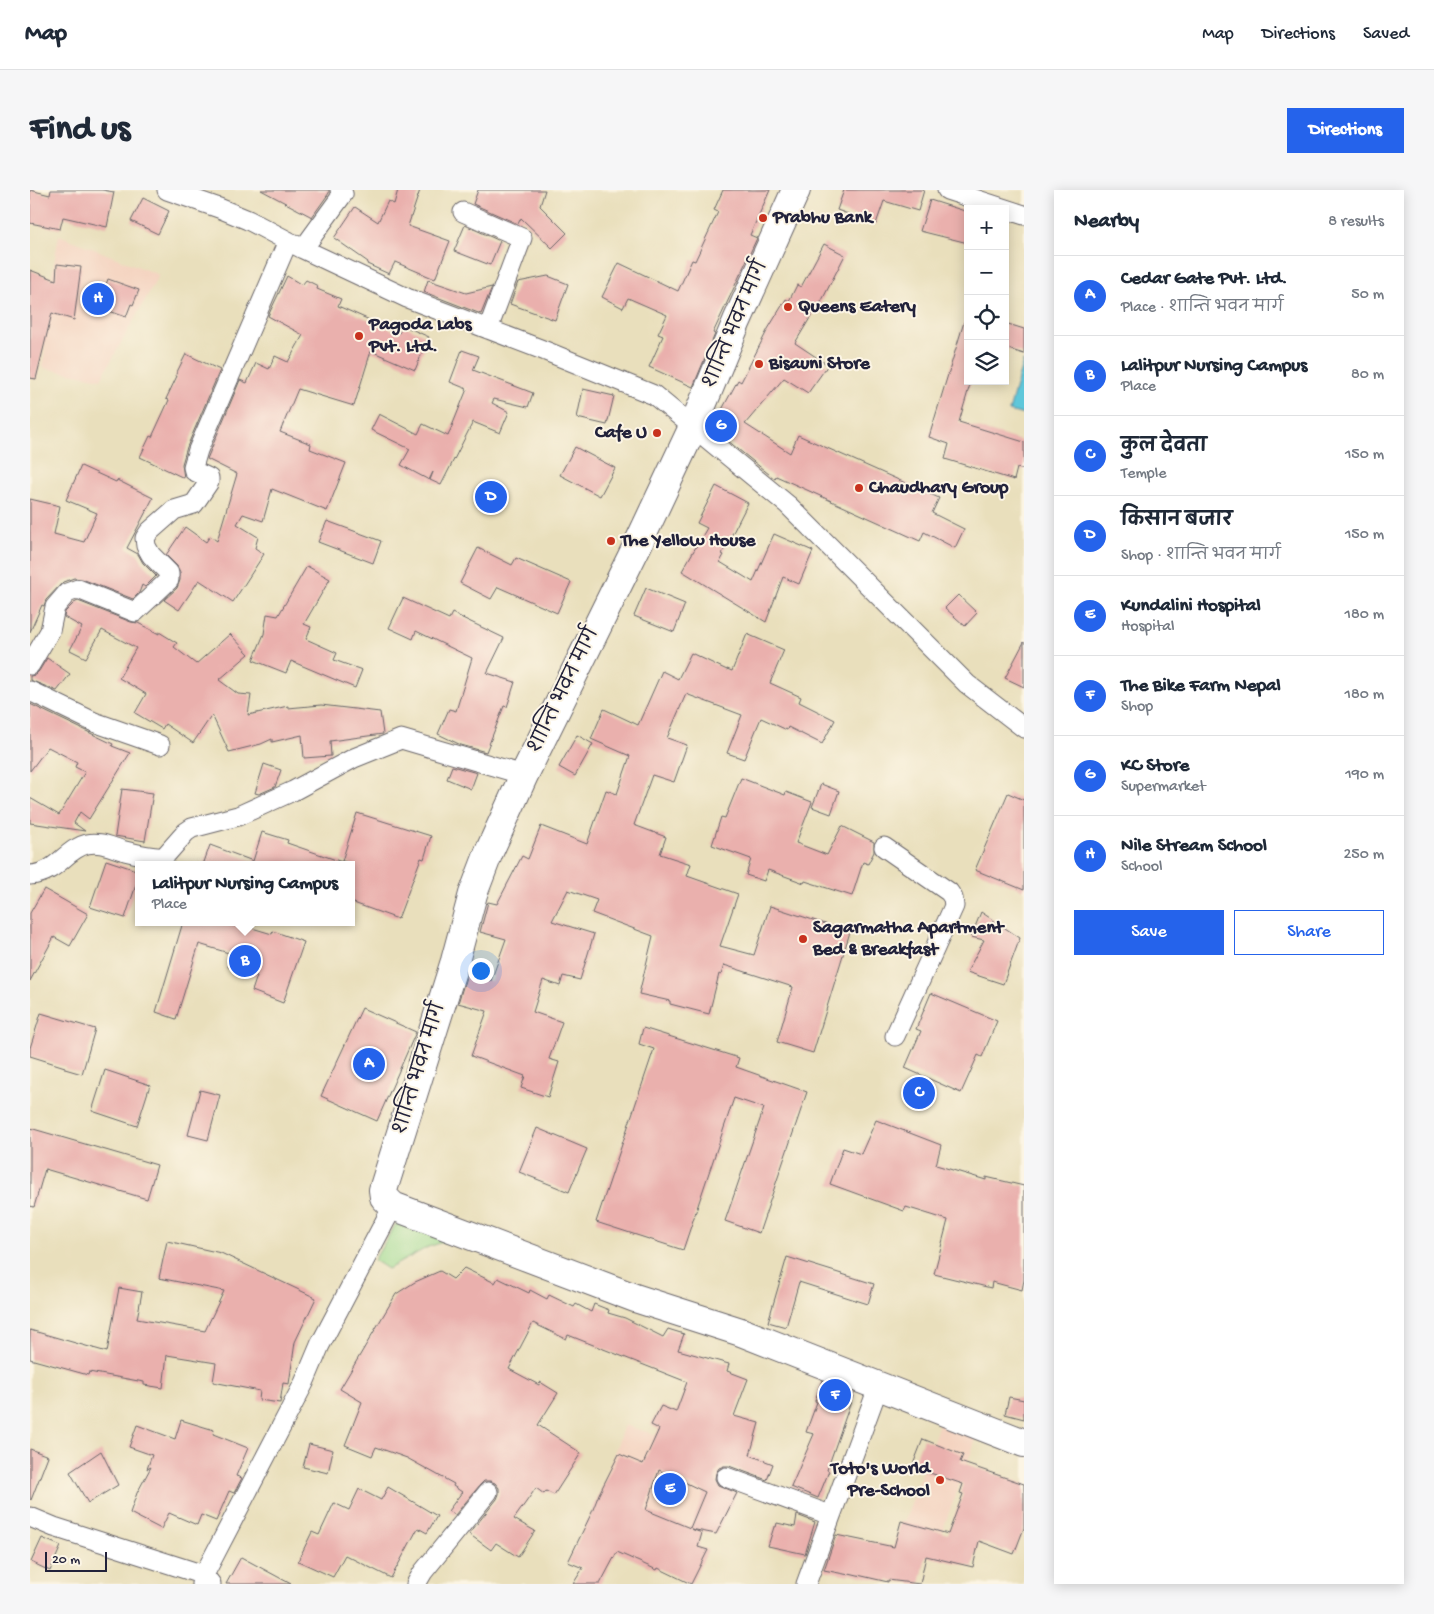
<!DOCTYPE html>
<meta charset="utf-8">
<style>
:root{--surface:#fff;--page:#f6f6f7;--text:#1f2937;--muted:#747a83;--line:#e0e1e3;--accent:#2563eb}
body{margin:0;font-family:"Gochi Hand","Playpen Sans Deva",sans-serif;background:var(--page);color:var(--text)}
.controls{position:absolute;right:15px;top:15px;display:grid;overflow:hidden;border-radius:0px;box-shadow:0 2px 12px #0003}
.controls button{width:45px;height:45px;display:grid;place-items:center;padding:0;border:0;border-bottom:1px solid var(--line);background:var(--surface);color:var(--text);font:25px sans-serif}
.scale{position:absolute;left:15px;bottom:12px;width:62px;box-sizing:border-box;padding-left:5px;border:2px solid #22223b;border-top:0;font-size:14px;line-height:18px;white-space:nowrap;color:#22223b;-webkit-text-stroke:4px #fcf5e5;paint-order:stroke}
.you{position:absolute;left:450px;top:780px;width:18px;height:18px;margin:-12px;border:4px solid #fff;border-radius:50%;background:#1a73e8;box-shadow:0 0 0 8px #1a73e833}
.badge{display:grid;place-items:center;width:32px;height:32px;border-radius:50%;background:var(--accent);color:#fff;font-size:16px;font-weight:700}
.pin{position:absolute;translate:-50% -50%;border:2px solid #fff;box-shadow:0 1px 5px #0006}
.popup{position:absolute;left:105px;top:671px;width:220px;height:65px;box-sizing:border-box;display:grid;place-content:center;border-radius:0px;background:var(--surface);filter:drop-shadow(0 1px 4px #0005);font-size:16px;white-space:nowrap;color:var(--muted)}
.popup b{font-size:19px;color:var(--text)}
.popup::after{content:'';position:absolute;left:50%;top:100%;margin-left:-10px;border:10px solid transparent;border-top-color:var(--surface)}
.list{margin:0;padding:0;list-style:none}
h2{display:flex;justify-content:space-between;align-items:center;height:65px;margin:0;padding:0 20px;font-size:21px}
h2 small{font-size:16px;font-weight:400;color:var(--muted)}
.list li{display:grid;grid-template-columns:32px 1fr auto;gap:15px;align-items:center;box-sizing:border-box;height:80px;padding:0 20px;border-top:1px solid var(--line)}
.list b{display:block;font-size:19px;white-space:nowrap}
.list p{margin:0;font-size:16px;white-space:nowrap;color:var(--muted)}
.list em{font-size:16px;font-style:normal;color:var(--muted)}
.actions{display:flex;gap:10px;padding:15px 20px}
.actions a{flex:1;padding:11px 0;border:1px solid var(--accent);border-radius:0px;text-align:center;font-size:18px;color:var(--accent)}
.actions .main{background:var(--accent);color:#fff}
.icon{flex:none;width:28px;height:28px;fill:none;stroke:currentColor;stroke-width:2;stroke-linecap:round;stroke-linejoin:round}
.map{position:relative;flex:none;width:994px;height:1394px;overflow:hidden;border-radius:0px}
header{display:flex;align-items:center;gap:30px;box-sizing:border-box;height:70px;padding:0 25px;background:var(--surface);border-bottom:1px solid var(--line)}
header strong{font-size:24px}
nav{display:flex;gap:28px;margin-inline-start:auto;font-size:18px}
.intro{display:flex;align-items:center;justify-content:space-between;box-sizing:border-box;height:120px;padding:0 30px}
h1{margin:0;font-size:35px}
.button{padding:12px 22px;border-radius:0px;background:var(--accent);color:#fff;font-size:18px;font-weight:700}
main{display:flex;gap:30px;padding:0 30px}
aside{flex:1;background:var(--surface);border-radius:0px;box-shadow:0 2px 12px #0003}
.map>svg:first-child{display:block}
.built{fill:#f4d3c0}
.green{fill:#9ed98d;stroke:#607e64}
.water{fill:#5ec7da;stroke:#40748a}
.building{fill:#eab0ad;fill-rule:evenodd}
.lines{fill:none;stroke-linecap:round;stroke-linejoin:round}
.minor-casing{stroke:#686468;stroke-width:21}
.secondary-casing{stroke:#686468;stroke-width:30}
.minor{stroke:#fff;stroke-width:19}
.secondary{stroke:#fff;stroke-width:28}
.poi-dot{fill:#c8321e;stroke:#fcf5e5;stroke-width:2}
.labels{text-anchor:middle;dominant-baseline:central;stroke-width:4;stroke-linejoin:round;paint-order:stroke}
.poi-label{font-size:19px;font-weight:bold;fill:#22223b;stroke:#fcf5e5;text-anchor:start}
.street-label{font-size:19px;fill:#22223b;stroke:#fcf5e5}
</style>
<header>
<strong>Map</strong>
<nav><a>Map</a><a>Directions</a><a>Saved</a></nav>
</header>
<div class="intro"><h1>Find us</h1><a class="button">Directions</a></div>
<main>
<div class="map">
<svg width="994" height="1394" viewBox="0 0 994 1394">
<rect width="100%" height="100%" fill="#fcf5e5"/>
<filter id="ink" filterUnits="userSpaceOnUse"><feTurbulence type="fractalNoise" baseFrequency=".02" numOctaves="2"/><feDisplacementMap in="SourceGraphic" scale="10" xChannelSelector="R" yChannelSelector="G"/><feConvolveMatrix kernelMatrix="1 2 1 2 8 2 1 2 1" color-interpolation-filters="sRGB"/></filter>
<filter id="wash" filterUnits="userSpaceOnUse"><feTurbulence type="fractalNoise" baseFrequency=".0096" numOctaves="4" result="noise"/><feDisplacementMap in="SourceGraphic" scale="20" xChannelSelector="R" yChannelSelector="G"/><feGaussianBlur stdDeviation="1.12" result="paint"/><feColorMatrix in="noise" values="0 0 0 0 0 0 0 0 0 0 0 0 0 0 0 0 0 1.4 0 .05"/><feComposite in="paint" operator="in"/></filter>
<g filter="url(#wash)">
<rect width="100%" height="100%" fill="#e9dfbc"/>
<!-- built -->
<path class="built" d="M29,45L129,85L71,189L13,178L22,85Z
M910,1231L948,1244L912,1342L896,1337L888,1359L868,1351Z
M594,1235L620,1243L697,1277L667,1355L601,1329L609,1305L574,1292Z"/>
<!-- green -->
<path class="green" d="M369,1029L428,1047L398,1057L358,1079L344,1070Z"/>
<!-- water -->
<path class="water" d="M993,171H994V225L979,221Z"/>
<g id="blocks">
<!-- building -->
<path class="building" d="M0,0L20,5L21,0H72L84,2L77,37L33,27L30,39L0,33Z
M231,0H299V3L282,27Z
M368,0H390L378,36L420,51L405,89L365,72L359,84L337,74L338,72L304,48L325,17L348,32L358,11L364,14Z
M448,0H515L510,16L537,43L522,58L491,28L488,34L443,14Z
M693,0H740L720,45L727,48L683,143L685,144L663,197L619,177L633,146L628,144L637,125L598,108L593,118L572,107L589,73L648,101L662,70L665,71L688,22L684,20Z
M814,0H894L888,21L854,11L846,34L807,20Z
M113,8L139,21L128,44L101,31Z
M900,10L938,22V53L890,41Z
M435,35L470,51L460,75L424,61Z
M794,54L815,65L785,124L783,123L765,153L798,175L778,203L754,188L715,234L760,263L768,245L909,308L902,323L934,339L925,358L894,342L890,351L746,286L745,289L682,238L708,190L711,192L738,139L756,109L759,111L767,95L771,97Z
M27,74L51,77L44,130L22,123L6,189L0,188V80L26,90Z
M257,86L272,95L276,90L288,96L287,99L311,109L308,116L369,143L372,135L399,147L385,180L341,161L324,216L268,199L250,242L281,254L280,259L316,273L297,321L242,299L233,331L213,324L207,334L228,347L225,358L234,364L203,412L169,390L149,420L134,410L147,398L150,390V382L147,376L136,365L155,337L176,352L180,346L187,351L207,284L177,269L210,190L217,193L226,173L239,179L245,166L258,172L273,145L238,126Z
M518,86L538,94L525,130L480,114L488,92Z
M78,89L109,100L103,115L101,114L96,127L68,117Z
M398,90L436,103L462,97L451,124L394,102Z
M934,132H938V191H941L929,232L994,252V280L987,278L984,290L915,269L919,254L899,247Z
M975,133L994,139V164L975,158Z
M432,160L449,166L443,180L503,203L498,217L464,209L462,213L479,222L470,243L443,232L411,295L400,290L403,282L399,290L371,275L380,259L341,240L349,224L388,244L393,234L418,246L437,199L420,192Z
M156,164L190,180L157,257L152,274L154,288L110,267L120,246L122,247L139,210L136,209L147,186H145Z
M553,199L584,206L577,235L547,228Z
M545,257L585,278L570,306L530,285Z
M51,276L86,292L87,290L123,308L97,358L108,364L113,373L126,386L115,397L112,395L109,403L103,409L52,389L44,388L33,392L16,410L14,416L12,415L0,442V309L30,316L24,344L54,352L67,323L36,310Z
M686,296L718,313L692,364L694,365L690,372L723,392L744,344L783,361L769,394L753,387L736,432L652,381L677,338L667,333Z
M297,331L351,351L343,373L288,352Z
M448,358L482,375L486,368L541,392L527,423L468,397L461,409L430,393Z
M277,376L300,389L274,434L281,437L276,449L307,463L304,470L332,480L325,498L261,471L256,483L223,470L234,444L237,424L248,426Z
M616,398L655,414L644,442L604,426Z
M928,405L947,423L935,436L915,418Z
M373,408L419,429L422,423L474,448L457,483L485,492L477,517L474,516L456,562L431,555L408,544L419,519L426,521L442,468L386,441L383,449L359,438Z
M48,411L101,432L108,433L129,444V442L147,453L144,457L166,474L200,444L219,464L189,490L208,504L221,505L218,525L258,516V518L291,515L350,522L353,544L300,551L301,566L274,568L272,545L242,552V549L231,554L199,562L182,525L163,553L135,534L132,539L105,523L116,504L89,488L106,458L72,440L56,468L40,460L52,437L34,427L35,422L44,413Z
M717,444L754,460L740,493L771,507L769,512L805,530L792,554L758,537L757,540L731,528L714,569L697,563L712,525L656,504L637,548L657,555L644,592L622,585L604,635L636,647L630,664L661,674L657,686L708,704L690,756L724,765L740,716L820,742L783,863L747,852L763,797L694,775L691,785L689,784L679,824L640,814V811L609,804L623,746L562,723L567,710L538,700L522,731L564,744L550,790L533,786L530,796L513,790L503,822L532,832L519,869L529,872L518,907L491,898L495,886L441,866L457,821L428,813L437,784L461,791L476,749L450,742L458,712L467,714L492,666L498,669L511,636L557,654L576,600L587,604L600,566L561,549L574,519L608,535L632,481L648,489L661,463L697,480V479L702,481Z
M994,452V497L975,488Z
M17,468L40,484L27,501L0,490V486L5,485L9,481Z
M0,514L83,554L82,556L100,563L59,629L50,622L44,633L55,641L0,633V608L29,625L55,582L45,577L47,572L18,557L0,581Z
M547,545L563,554L545,586L529,577Z
M234,574L251,580L245,597L229,604L225,603Z
M422,576L447,583L441,599L417,589Z
M711,588L755,605L756,602L782,612L766,653L797,665L812,636L844,652V662L838,674L833,672L822,706L775,691L774,693L738,680L734,691L716,685L721,669L682,655L691,627L695,628Z
M791,594L809,601L801,624L782,617Z
M92,599L123,603L115,651L85,646Z
M978,603L994,610V700L945,680Z
M327,623L401,646L394,669L391,668L368,729L321,712V674L312,671Z
M232,642L258,650L257,653L312,672V675H173L180,655L223,671Z
M76,670L109,681V686L95,728L60,717Z
M14,699L58,724L40,756L24,747L0,791V723Z
M951,722L990,748L973,794L937,782L954,750L941,747Z
M153,732H202L242,744L243,741L274,752L253,813L222,801L227,786L198,777L202,764L169,754L146,829L126,822Z
M901,803L967,831L952,867L948,865L931,903L875,878L891,841L886,839Z
M332,818L386,842L347,931L291,906Z
M11,823L65,839L52,884L35,879V877L0,866V858Z
M613,838L709,868L706,877L777,902L729,1043L695,1031L734,918L704,908L653,1060L566,1032L624,859L609,854Z
M75,880L120,895L107,936L62,921Z
M170,900L190,905L178,950L158,945Z
M846,930L911,955L906,975L956,990V987L994,996V1090L992,1100L962,1092L961,1098L904,1084L918,1030L876,1017L874,1021L800,994L813,958L831,964Z
M0,938L127,975L117,1009L15,979L4,1017L0,1016Z
M507,938L557,959L539,1002L489,982Z
M137,1051L191,1063L286,1108L265,1152L259,1194L253,1193L250,1213L229,1210L230,1201L183,1192L186,1173L137,1165L133,1198L114,1195V1192L59,1182L58,1185L0,1169V1140L77,1162L89,1098L112,1102L107,1129L175,1141L194,1101L129,1088Z
M757,1067L844,1094L838,1114L769,1092L756,1137L738,1132Z
M434,1078L465,1093L468,1088L499,1103L500,1100L517,1109L519,1105L544,1117L546,1114L561,1122L564,1114L579,1120L578,1123L595,1128L633,1147L638,1139L654,1144L648,1160L699,1174L697,1181L718,1189L704,1226L729,1233L720,1265L743,1274L737,1290L699,1276H694L689,1278L686,1283L685,1289L688,1295L707,1303L686,1344L661,1339L672,1343L668,1357L678,1360L661,1394L628,1378L627,1380L587,1362L570,1394H543L553,1378L538,1372L562,1322L569,1304L589,1264L613,1274L629,1239L621,1235L631,1216L646,1222L657,1192L538,1145L536,1149L503,1133L479,1179L509,1195L510,1192L528,1203L508,1235L551,1263L524,1305L516,1301L514,1304L506,1298L484,1329L505,1341L488,1367L466,1353L461,1360L439,1344L467,1309L469,1304V1298L465,1293L460,1291H454L450,1295L425,1325L418,1321L432,1302L423,1296L424,1294L377,1268L346,1257L342,1266L315,1255L332,1212L310,1199L366,1104L385,1092L410,1081L423,1089ZM629,1280L675,1302L660,1338L616,1320Z
M792,1190L824,1203L797,1280L799,1281L788,1308L761,1297L784,1244L776,1242L787,1212L785,1211Z
M979,1207L994,1210V1229L975,1224Z
M151,1230L184,1240L183,1244L218,1258L206,1286L212,1288L204,1303L199,1301L186,1331L171,1325L167,1335L139,1323L131,1339L100,1323L107,1303L121,1277L117,1279L122,1265L99,1257L107,1235L145,1249Z
M893,1249L933,1265L930,1272L994,1294V1338L984,1364L949,1351L943,1377L896,1366L890,1394L858,1390V1392L819,1383V1385L794,1380L806,1345L864,1357L871,1331L918,1344L933,1304L930,1303L933,1294L882,1277Z
M279,1254L303,1260L298,1283L273,1277Z
M0,1259L18,1266L1,1310L0,1309Z
M71,1261L88,1295L58,1313L40,1282Z
M358,1297L407,1326L397,1343L388,1338L361,1388L315,1365L303,1387L268,1371L282,1342L289,1345L304,1313L319,1320L329,1299L351,1310Z
M767,1325L785,1332L775,1364L738,1356L744,1337H746L747,1333L765,1337Z
M12,1348L31,1356L20,1381L1,1372Z
M211,1367L261,1394H196Z"/>
</g>
</g>
<g filter="url(#ink)">
<use href="#blocks" fill-opacity="0" stroke="#686468" stroke-width="1"/>
<g class="lines">
<!-- minor casing -->
<g class="minor-casing">
<path id="minor" d="M137,0L189,18L218,30L273,59L377,108L513,160L624,205L758,315L937,494L994,538
M917,0L994,25
M433,22L492,48L458,139
M273,59L313,4L310,0
M0,475L20,441L25,417L37,403L48,399L105,422L139,390V383L121,365L116,356L115,348L119,342L144,320L164,314L179,292V288L164,281L163,277L168,260L258,51
M0,501L64,532L130,555
M854,657L919,702L923,708L924,716L865,846
M0,685C28,683 35,659 57,654C72,651 82,658 95,661C107,664 122,668 134,667L156,642L162,638L208,626L263,601L324,568L371,549L494,585
M696,1287L800,1325
M0,1327L24,1337L174,1385L181,1394
M171,1394L174,1385L274,1193L290,1155L363,1016
M386,1394L393,1382L458,1302
M776,1394L849,1195"/>
</g>
<!-- secondary casing -->
<g class="secondary-casing">
<path id="secondary" d="M766,0L707,131L663,237L608,354L494,585L459,662L443,704L425,771L353,1000L354,1007L363,1016L605,1108L711,1142L994,1253"/>
</g>
<!-- minor -->
<use href="#minor" class="minor"/>
<!-- secondary -->
<use href="#secondary" class="secondary"/>
</g>
</g>
<!-- markers -->
<g class="poi-dot">
<circle cx="733" cy="28" r="5"/>
<circle cx="758" cy="117" r="5"/>
<circle cx="329" cy="146" r="5"/>
<circle cx="729" cy="174" r="5"/>
<circle cx="627" cy="243" r="5"/>
<circle cx="829" cy="298" r="5"/>
<circle cx="581" cy="351" r="5"/>
<circle cx="773" cy="749" r="5"/>
<circle cx="910" cy="1290" r="5"/>
</g>
<g class="labels">
<!-- poi labels -->
<g class="poi-label">
<text x="743" y="28">Prabhu Bank</text>
<text x="768" y="117">Queens Eatery</text>
<text x="339" y="135">Pagoda Labs<tspan x="339" dy="22">Pvt. Ltd.</tspan></text>
<text x="739" y="174">Bisauni Store</text>
<text x="617" y="243" text-anchor="end">Cafe U</text>
<text x="839" y="298">Chaudhary Group</text>
<text x="591" y="351">The Yellow House</text>
<text x="783" y="738">Sagarmatha Apartment<tspan x="783" dy="22">Bed &amp; Breakfast</tspan></text>
<text x="900" y="1279" text-anchor="end">Toto's World<tspan x="900" dy="22">Pre-School</tspan></text>
</g>
<!-- street labels -->
<g class="street-label">
<text transform="translate(707 135) rotate(-67)">शान्ति भवन मार्ग</text>
<text transform="translate(535 501) rotate(-64)">शान्ति भवन मार्ग</text>
<text transform="translate(391 879) rotate(-73)">शान्ति भवन मार्ग</text>
</g>
</g>
</svg>
<div class="controls">
<button>+</button>
<button>−</button>
<button><svg class="icon" aria-label="locate" viewBox="0 0 24 24"><circle cx="12" cy="12" r="6"/><path d="M12 2v4M12 18v4M2 12h4M18 12h4"/></svg></button>
<button><svg class="icon" aria-label="layers" viewBox="0 0 24 24"><path d="M12 4l9 5-9 5-9-5zM3 14l9 5 9-5"/></svg></button>
</div>
<div class="scale">20 m</div>
<div class="you"></div>
<div class="pin badge" style="left:339px;top:874px">A</div>
<div class="pin badge" style="left:215px;top:771px">B</div>
<div class="popup"><b>Lalitpur Nursing Campus</b>Place</div>
<div class="pin badge" style="left:889px;top:903px">C</div>
<div class="pin badge" style="left:461px;top:307px">D</div>
<div class="pin badge" style="left:640px;top:1299px">E</div>
<div class="pin badge" style="left:805px;top:1205px">F</div>
<div class="pin badge" style="left:691px;top:236px">G</div>
<div class="pin badge" style="left:68px;top:109px">H</div>
</div>
<aside>
<h2>Nearby<small>8 results</small></h2>
<ul class="list">
<li><span class="badge">A</span><div><b>Cedar Gate Pvt. Ltd.</b><p>Place · शान्ति भवन मार्ग</p></div><em>50 m</em></li>
<li><span class="badge">B</span><div><b>Lalitpur Nursing Campus</b><p>Place</p></div><em>80 m</em></li>
<li><span class="badge">C</span><div><b>कुल देवता</b><p>Temple</p></div><em>150 m</em></li>
<li><span class="badge">D</span><div><b>किसान बजार</b><p>Shop · शान्ति भवन मार्ग</p></div><em>150 m</em></li>
<li><span class="badge">E</span><div><b>Kundalini Hospital</b><p>Hospital</p></div><em>180 m</em></li>
<li><span class="badge">F</span><div><b>The Bike Farm Nepal</b><p>Shop</p></div><em>180 m</em></li>
<li><span class="badge">G</span><div><b>KC Store</b><p>Supermarket</p></div><em>190 m</em></li>
<li><span class="badge">H</span><div><b>Nile Stream School</b><p>School</p></div><em>250 m</em></li>
</ul>
<div class="actions"><a class="main">Save</a><a>Share</a></div>
</aside>
</main>
